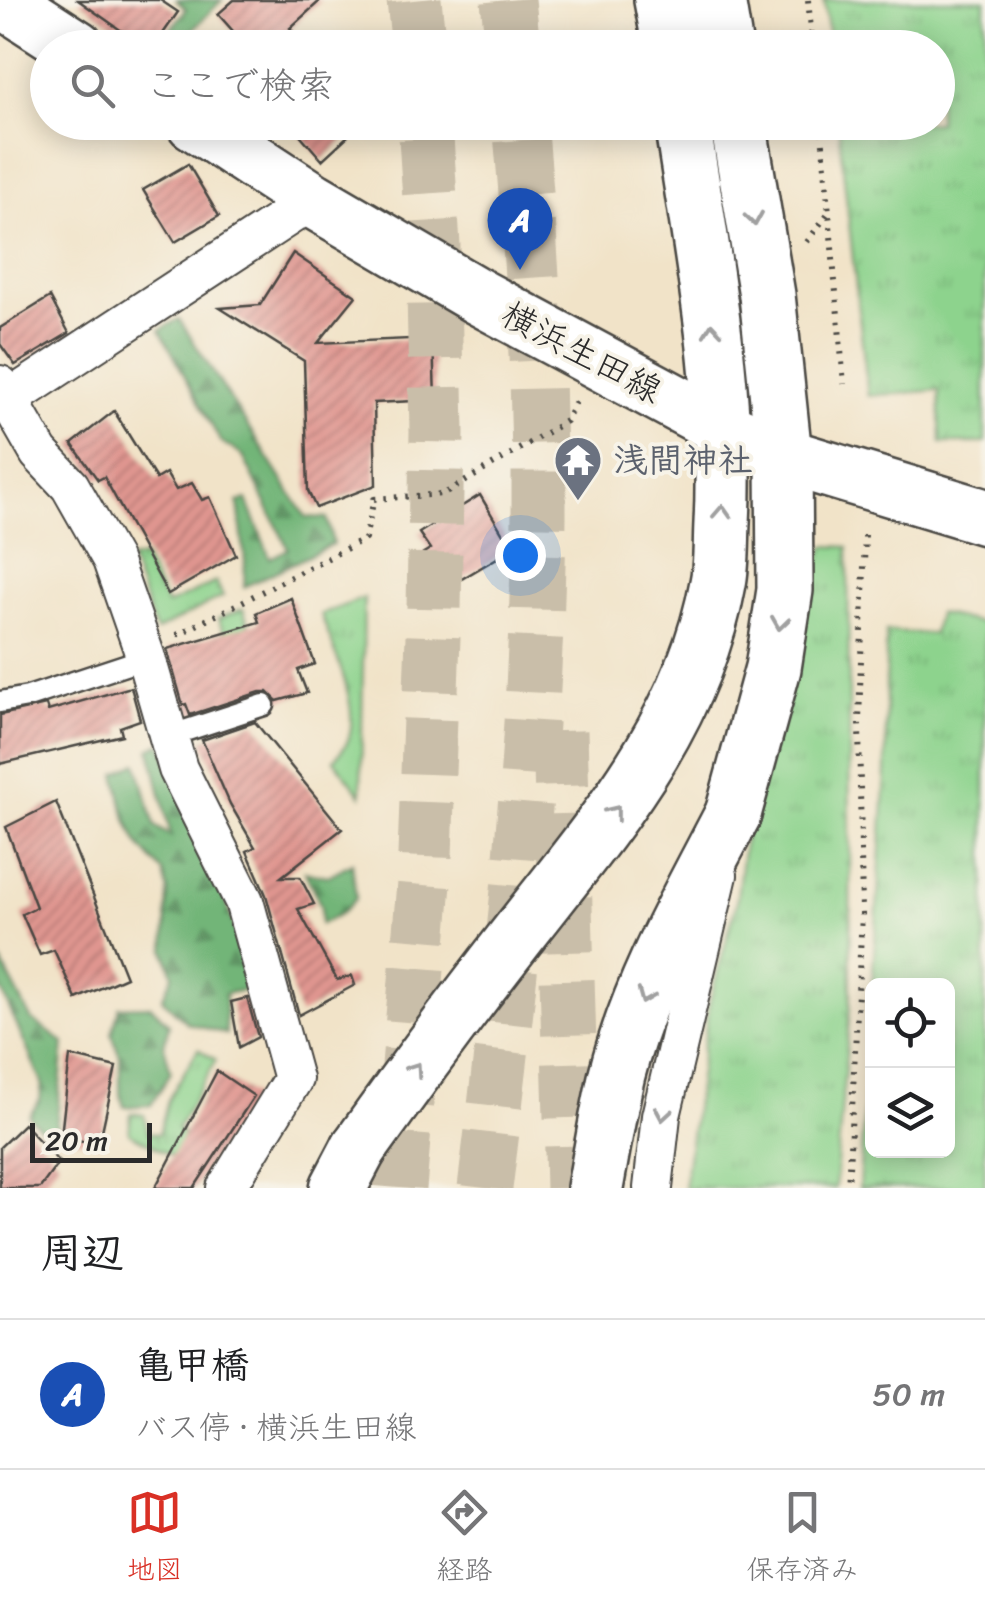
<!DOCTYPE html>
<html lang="ja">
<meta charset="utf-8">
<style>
:root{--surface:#fff;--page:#f2f2f2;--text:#202124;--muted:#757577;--line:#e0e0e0;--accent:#d93025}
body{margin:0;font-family:Sriracha,"Klee One",sans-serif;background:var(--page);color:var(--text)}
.controls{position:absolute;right:30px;bottom:30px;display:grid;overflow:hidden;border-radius:15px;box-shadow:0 5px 25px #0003}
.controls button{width:90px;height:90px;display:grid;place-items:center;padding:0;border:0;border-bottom:2px solid var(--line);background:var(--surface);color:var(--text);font:50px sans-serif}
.scale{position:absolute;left:30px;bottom:25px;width:122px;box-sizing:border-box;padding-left:10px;border:5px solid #2b2b2b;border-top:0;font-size:28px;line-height:35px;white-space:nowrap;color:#2b2b2b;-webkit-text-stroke:8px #f7f3e8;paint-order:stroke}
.you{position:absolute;left:520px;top:555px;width:35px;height:35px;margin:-25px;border:8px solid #fff;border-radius:50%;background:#1a73e8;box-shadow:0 0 0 15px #1a73e833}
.badge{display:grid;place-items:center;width:65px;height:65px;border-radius:50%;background:var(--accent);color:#fff;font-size:32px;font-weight:700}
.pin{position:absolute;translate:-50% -82px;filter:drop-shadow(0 2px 5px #0008)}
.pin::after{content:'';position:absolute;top:52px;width:35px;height:30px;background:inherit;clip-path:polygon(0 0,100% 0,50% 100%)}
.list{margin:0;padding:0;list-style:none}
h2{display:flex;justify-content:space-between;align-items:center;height:130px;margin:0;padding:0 40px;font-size:42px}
h2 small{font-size:32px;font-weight:400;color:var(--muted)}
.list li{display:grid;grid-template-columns:65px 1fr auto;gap:30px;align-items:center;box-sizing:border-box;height:150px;padding:0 40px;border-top:2px solid var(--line)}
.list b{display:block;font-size:38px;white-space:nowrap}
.list p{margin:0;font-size:32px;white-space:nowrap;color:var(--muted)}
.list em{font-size:32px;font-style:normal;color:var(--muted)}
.icon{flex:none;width:55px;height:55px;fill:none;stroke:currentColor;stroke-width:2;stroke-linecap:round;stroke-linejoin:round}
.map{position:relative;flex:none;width:985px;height:1188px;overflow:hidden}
.search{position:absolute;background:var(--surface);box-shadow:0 5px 25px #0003;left:30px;right:30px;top:30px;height:110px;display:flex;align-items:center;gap:25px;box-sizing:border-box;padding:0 35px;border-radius:55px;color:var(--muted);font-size:38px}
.sheet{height:280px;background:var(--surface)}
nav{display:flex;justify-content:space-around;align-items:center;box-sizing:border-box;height:140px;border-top:2px solid var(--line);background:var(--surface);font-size:28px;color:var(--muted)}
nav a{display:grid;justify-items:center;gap:5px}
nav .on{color:var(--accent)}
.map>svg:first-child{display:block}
.grass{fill:url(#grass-tufts);stroke:#5c7f5c;stroke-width:2.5;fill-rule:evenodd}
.forest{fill:url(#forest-firs);stroke:#4e7052;stroke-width:2.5}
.building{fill:url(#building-hatch)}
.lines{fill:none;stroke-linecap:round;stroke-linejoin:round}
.highway-tunnel{stroke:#c9bea9;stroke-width:55;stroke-dasharray:55 28;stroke-linecap:butt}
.lane-casing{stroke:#494743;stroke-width:25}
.street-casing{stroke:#494743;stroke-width:42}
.secondary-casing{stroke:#494743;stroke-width:60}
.primary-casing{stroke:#494743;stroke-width:60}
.highway-casing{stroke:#494743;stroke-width:60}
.path{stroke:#494743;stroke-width:6;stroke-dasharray:2.5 8;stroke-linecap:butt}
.lane{stroke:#fff;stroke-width:20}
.street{stroke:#fff;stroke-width:38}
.secondary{stroke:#fff;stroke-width:55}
.primary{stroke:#fff;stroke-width:55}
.highway{stroke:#fff;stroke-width:55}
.oneway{stroke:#a0a0a0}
.labels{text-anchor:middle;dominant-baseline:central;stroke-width:8;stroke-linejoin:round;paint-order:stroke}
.street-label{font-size:35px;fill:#2b2b2b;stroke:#f7f3e8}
.worship-label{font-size:35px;font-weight:bold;fill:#5b616d;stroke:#f7f3e8;text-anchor:start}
</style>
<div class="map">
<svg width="985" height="1188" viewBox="0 0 985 1188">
<defs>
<pattern id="grass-tufts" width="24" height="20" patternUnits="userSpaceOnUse" patternTransform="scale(2.5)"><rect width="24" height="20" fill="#8dd38d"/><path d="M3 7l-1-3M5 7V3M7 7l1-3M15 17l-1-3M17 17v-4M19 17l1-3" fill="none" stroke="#7ab57a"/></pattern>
<pattern id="forest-firs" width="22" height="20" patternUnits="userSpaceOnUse" patternTransform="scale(2.5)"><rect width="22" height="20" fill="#72b578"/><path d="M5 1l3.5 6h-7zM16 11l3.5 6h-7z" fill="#5e9363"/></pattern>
<pattern id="building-hatch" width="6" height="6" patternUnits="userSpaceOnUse" patternTransform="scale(2.5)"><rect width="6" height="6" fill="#e09690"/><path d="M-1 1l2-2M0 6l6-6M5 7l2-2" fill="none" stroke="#b67b76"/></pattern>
</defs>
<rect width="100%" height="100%" fill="#f7f3e8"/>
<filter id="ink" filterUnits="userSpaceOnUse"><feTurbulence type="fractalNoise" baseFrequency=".01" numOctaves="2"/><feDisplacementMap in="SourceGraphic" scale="20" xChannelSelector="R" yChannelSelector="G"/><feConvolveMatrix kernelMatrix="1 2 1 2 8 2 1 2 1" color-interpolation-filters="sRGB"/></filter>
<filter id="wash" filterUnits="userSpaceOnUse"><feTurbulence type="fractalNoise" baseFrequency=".0048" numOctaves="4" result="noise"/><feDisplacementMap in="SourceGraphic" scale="40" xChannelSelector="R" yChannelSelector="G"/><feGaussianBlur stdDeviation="2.25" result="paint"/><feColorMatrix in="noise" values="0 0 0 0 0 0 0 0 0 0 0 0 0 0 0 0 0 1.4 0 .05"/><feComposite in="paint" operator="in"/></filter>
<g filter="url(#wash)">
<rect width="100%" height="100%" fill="#f1e3c8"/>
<!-- grass -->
<path class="grass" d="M824,0H985V443H941L939,390L868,396L838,123L938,122V48L830,47Z
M825,546L848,547L851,997L835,1188H684L709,1004L736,905L745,834L793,622Z
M143,557L167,605L216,582L223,596L156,631L130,560Z
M364,598L361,795L334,760C339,754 345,748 348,740C361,707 332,647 321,614Z
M243,609L266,675L241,671L218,619Z
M938,613L985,624V1188H859L886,771V631L933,634ZM872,986H948V1150H872Z
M198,1049L216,1060L177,1129L217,1159L208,1175L129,1133L131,1113L144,1115L148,1133L159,1134L168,1100Z"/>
<!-- forest -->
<path class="forest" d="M176,0H222L176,47H158L186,9Z
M179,319L306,517L327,518L333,544L244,587L245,561L238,502L247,500L270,558L288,549L243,456L220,441L160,330Z
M161,743L219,878L252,988L225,994L226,1034L187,1023L162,999L173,975L165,950L168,891L163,872L138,844L125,815L116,774L137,763L155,826L171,836L150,749Z
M352,863L356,898L342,913L321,924V906L305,872L328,876Z
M0,959L31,1019L64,1043L56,1131L51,1139L29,1116L40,1100L42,1083L0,987Z
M151,1006L169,1024L164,1046L171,1072L151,1105L124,1107L120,1093V1057L112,1034L119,1007Z"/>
<g id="blocks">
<!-- building -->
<path class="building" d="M78,0H160L178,12L153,48H146Z
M234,0H321L290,28L307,48H248L218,14Z
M289,122H363L322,160Z
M188,164L219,216L175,242L143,190Z
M293,253L356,296L318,343L433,338L435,400L374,403L376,485L316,508L308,491L304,361L220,308L260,305Z
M50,297L69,333L15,365L0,344V328Z
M114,411L156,479L166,473L176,490L192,483L202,500L210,497L236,555L168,594L104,477L98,480L72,444Z
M480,495L512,549L443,590L422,554L430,549L419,533Z
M291,598L315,664L298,670L307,693L277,701L268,692H260L190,715L186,704L183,705L167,649L259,622L256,613Z
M131,687L140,720L120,727L122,735L0,764V715L46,705L48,711Z
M255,722L342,829L281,877H300L314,904L298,909L337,980L352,976L355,985L299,1015L266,895L247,851L255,847L230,804L202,740Z
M56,802L126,977L76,999L54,950L40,955L22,914L36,907L6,827Z
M247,998L258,1037L239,1047L231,1002Z
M70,1056L116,1067L99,1145L61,1136Z
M217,1071L254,1096L194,1188H155Z
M24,1124L59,1162L40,1188H0V1147Z"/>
</g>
</g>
<g filter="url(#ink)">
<use href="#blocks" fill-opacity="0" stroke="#494743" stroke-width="2.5"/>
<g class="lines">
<!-- highway-tunnel -->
<path class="highway-tunnel" d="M414,0L419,48
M508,0L513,48
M560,731L573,1188
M399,1188L424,883L434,609L437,432L433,246L425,122
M485,1188C513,965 536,741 539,516C540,385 532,253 520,122"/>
<!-- lane casing -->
<g class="lane-casing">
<path id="lane" d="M0,702L28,697L146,658
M169,736L264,705"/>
</g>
<!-- street casing -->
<g class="street-casing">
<path id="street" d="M0,385L39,453L70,486L112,560L146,658L178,769L244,901L293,1079L226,1188
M0,405L313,200
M653,1188L661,1116L718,875"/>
</g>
<!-- secondary casing -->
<g class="secondary-casing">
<path id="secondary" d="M662,0L671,48
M717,0L725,48
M733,814L773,668L785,590L784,456L767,295L738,122
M359,1148C409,1078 460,1009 513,941C600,829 692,727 718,583C722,564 721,542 722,523C729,389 702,254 682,122"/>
</g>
<!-- primary casing -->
<g class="primary-casing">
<path id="primary" d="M3,0L77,48
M194,122L313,200L479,297L721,427L784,456L985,517"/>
</g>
<!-- highway casing -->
<g class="highway-casing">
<path id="highway" d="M338,1188L359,1148
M595,1188C602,1150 608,1112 617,1074C640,983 690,897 733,814"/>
</g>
<!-- path -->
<path class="path" d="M808,0L813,48
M821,122L844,384
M807,242L829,212
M177,635L365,539L374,499L444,494L566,421L576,401
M848,1188L862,914L859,722L865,534"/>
<!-- lane -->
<use href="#lane" class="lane"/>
<!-- street -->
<use href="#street" class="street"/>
<!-- secondary -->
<use href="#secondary" class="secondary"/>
<!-- primary -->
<use href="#primary" class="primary"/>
<!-- highway -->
<use href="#highway" class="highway"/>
</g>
<!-- one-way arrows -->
<defs><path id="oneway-chevron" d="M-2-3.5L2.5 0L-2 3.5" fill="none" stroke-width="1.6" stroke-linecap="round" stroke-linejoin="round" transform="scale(2.5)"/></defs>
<g class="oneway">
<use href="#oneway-chevron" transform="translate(754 219) rotate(81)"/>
<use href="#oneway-chevron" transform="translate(712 330) rotate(-95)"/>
<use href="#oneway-chevron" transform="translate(722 512) rotate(-87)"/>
<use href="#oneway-chevron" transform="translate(780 623) rotate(98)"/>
<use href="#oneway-chevron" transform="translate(614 812) rotate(-52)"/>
<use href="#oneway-chevron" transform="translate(645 997) rotate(112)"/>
<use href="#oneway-chevron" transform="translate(415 1069) rotate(-55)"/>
<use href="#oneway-chevron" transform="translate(663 1114) rotate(100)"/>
</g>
</g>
<!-- icons -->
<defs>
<g id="temple-pin" transform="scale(2.5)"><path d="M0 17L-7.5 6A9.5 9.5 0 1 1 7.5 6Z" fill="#6b7280" stroke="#f7f3e8"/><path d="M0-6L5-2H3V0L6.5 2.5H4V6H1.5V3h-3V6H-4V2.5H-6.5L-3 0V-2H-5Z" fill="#fff"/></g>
</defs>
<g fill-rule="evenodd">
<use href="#temple-pin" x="578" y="460"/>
</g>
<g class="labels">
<!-- street labels -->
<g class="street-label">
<text transform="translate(582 352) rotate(28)">横浜生田線</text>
</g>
<!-- worship labels -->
<g class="worship-label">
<text x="613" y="460">浅間神社</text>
</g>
</g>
</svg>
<div class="controls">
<button><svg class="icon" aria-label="locate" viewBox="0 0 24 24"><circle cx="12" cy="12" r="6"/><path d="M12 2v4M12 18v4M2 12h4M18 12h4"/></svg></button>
<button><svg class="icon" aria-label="layers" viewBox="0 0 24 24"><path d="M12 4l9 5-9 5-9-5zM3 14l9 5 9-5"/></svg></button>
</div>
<div class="scale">20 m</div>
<div class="you"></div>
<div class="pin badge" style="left:520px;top:270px;background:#1a4fb4">A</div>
<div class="search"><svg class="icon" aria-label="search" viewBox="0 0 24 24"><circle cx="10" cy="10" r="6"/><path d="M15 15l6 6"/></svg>ここで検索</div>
</div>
<section class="sheet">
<h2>周辺<small></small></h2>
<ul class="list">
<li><span class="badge" style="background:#1a4fb4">A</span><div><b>亀甲橋</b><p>バス停 · 横浜生田線</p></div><em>50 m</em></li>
</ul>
</section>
<nav>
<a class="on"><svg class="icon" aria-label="map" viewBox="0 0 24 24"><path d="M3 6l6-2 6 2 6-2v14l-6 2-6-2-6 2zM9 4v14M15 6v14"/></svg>地図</a>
<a><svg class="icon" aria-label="directions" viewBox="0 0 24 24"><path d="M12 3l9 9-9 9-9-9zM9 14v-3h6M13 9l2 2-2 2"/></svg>経路</a>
<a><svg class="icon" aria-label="saved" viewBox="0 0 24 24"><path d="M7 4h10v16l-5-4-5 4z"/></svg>保存済み</a>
</nav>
